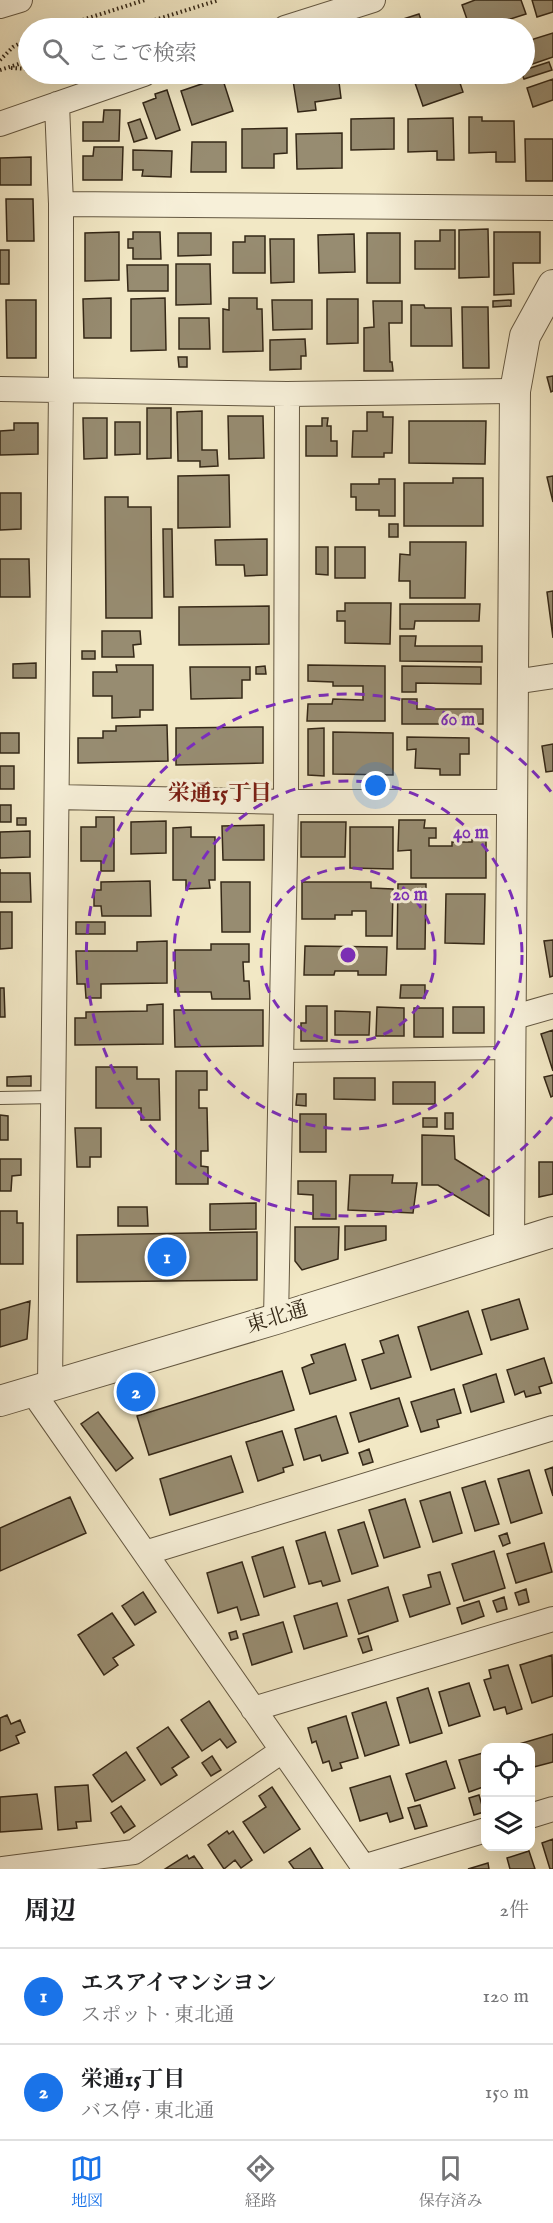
<!DOCTYPE html>
<html lang="ja">
<meta charset="utf-8">
<style>
:root{--surface:#fff;--page:#f6f6f6;--text:#202124;--muted:#757577;--line:#e0e0e0;--accent:#1a73e8}
body{margin:0;font-family:"IM FELL English","Noto Serif JP",serif;background:var(--page);color:var(--text)}
.controls{position:absolute;right:18px;bottom:18px;display:grid;overflow:hidden;border-radius:12px;box-shadow:0 6px 24px #0002}
.controls button{width:54px;height:54px;display:grid;place-items:center;padding:0;border:0;border-bottom:2px solid var(--line);background:var(--surface);color:var(--text);font:30px sans-serif}
.you{position:absolute;left:376px;top:786px;width:21px;height:21px;margin:-15px;border:4px solid #fff;border-radius:50%;background:#1a73e8;box-shadow:0 0 0 9px #1a73e833}
.badge{display:grid;place-items:center;width:39px;height:39px;border-radius:50%;background:var(--accent);color:#fff;font-size:20px;font-weight:700}
.pin{position:absolute;translate:-50% -50%;border:3px solid #fff;box-shadow:0 2px 6px #0006}
.list{margin:0;padding:0;list-style:none}
h2{display:flex;justify-content:space-between;align-items:center;height:78px;margin:0;padding:0 24px;font-size:26px}
h2 small{font-size:20px;font-weight:400;color:var(--muted)}
.list li{display:grid;grid-template-columns:39px 1fr auto;gap:18px;align-items:center;box-sizing:border-box;height:96px;padding:0 24px;border-top:2px solid var(--line)}
.list b{display:block;font-size:22px;white-space:nowrap}
.list p{margin:0;font-size:20px;white-space:nowrap;color:var(--muted)}
.list em{font-size:20px;font-style:normal;color:var(--muted)}
.icon{flex:none;width:33px;height:33px;fill:none;stroke:currentColor;stroke-width:2;stroke-linecap:round;stroke-linejoin:round}
.map{position:relative;flex:none;width:553px;height:1869px;overflow:hidden}
.search{position:absolute;background:var(--surface);box-shadow:0 6px 24px #0002;left:18px;right:18px;top:18px;height:66px;display:flex;align-items:center;gap:15px;box-sizing:border-box;padding:0 21px;border-radius:33px;color:var(--muted);font-size:22px}
.sheet{height:270px;background:var(--surface)}
nav{display:flex;justify-content:space-around;align-items:center;box-sizing:border-box;height:84px;border-top:2px solid var(--line);background:var(--surface);font-size:16px;color:var(--muted)}
nav a{display:grid;justify-items:center;gap:3px}
nav .on{color:var(--accent)}
.map>svg:first-child{display:block}
.building{fill:#978c71;stroke:#352817;stroke-width:1.5}
.lines{fill:none;stroke-linecap:round;stroke-linejoin:round}
.service-casing{stroke:#645842;stroke-width:14}
.minor-casing{stroke:#645842;stroke-width:26}
.tertiary-casing{stroke:#645842;stroke-width:32}
.path{stroke:#352817;stroke-width:4;stroke-dasharray:1.5 3;stroke-linecap:butt}
.service{stroke:#f7f0d9;stroke-width:12}
.minor{stroke:#f7f0d9;stroke-width:24}
.tertiary{stroke:#f7f0d9;stroke-width:30}
.ring{fill:none;stroke:#7b2cbf;stroke-width:3;stroke-dasharray:10 8}
.labels{text-anchor:middle;dominant-baseline:central;stroke-width:6;stroke-linejoin:round;paint-order:stroke}
.street-label{font-size:21px;fill:#352817;stroke:#f7f0d9}
.neighbourhood-label{font-size:22px;font-weight:bold;fill:#7a1f14;stroke:#f7f0d9}
.centre{fill:#7b2cbf;stroke:#f7f0d9;stroke-width:3}
.ring-label{font-size:18px;text-anchor:middle;font-weight:bold;fill:#7b2cbf;stroke:#f7f0d9;stroke-width:6;stroke-linejoin:round;paint-order:stroke}
</style>
<div class="map">
<svg width="553" height="1869" viewBox="0 0 553 1869">
<rect width="100%" height="100%" fill="#f2e8c5"/>
<filter id="stains"><feTurbulence type="fractalNoise" baseFrequency=".00333" numOctaves="4"/><feColorMatrix values="0 0 0 0 .2 0 0 0 0 .09 0 0 0 0 .02 0 0 0 .5 -.17"/></filter>
<radialGradient id="worn" r=".72"><stop offset=".6" stop-color="#630" stop-opacity="0"/><stop offset="1" stop-color="#630" stop-opacity=".3"/></radialGradient>
<!-- building -->
<path class="building" d="M475,0H521L526,14L482,28H470L462,5Z
M532,0H553V12L537,17Z
M419,14L424,28H400L397,21Z
M553,33V57L524,67V42Z
M549,62L552,70L524,79L522,74H524V70Z
M292,74H338L341,98L315,102L316,110L298,112Z
M435,74H457L463,92L423,106L414,80Z
M222,77L233,111L192,125L181,91Z
M553,79V100L533,107L527,88Z
M167,90L180,130L156,139L143,103L156,98L155,94Z
M104,110H120L119,141H83V122H103Z
M469,117H482V121H514L515,162H496V152L469,153Z
M394,118V149L351,150V119Z
M453,118L454,160H437V151L408,152V119Z
M140,119L147,138L134,142L128,123Z
M287,128V153L274,154V168H242V129Z
M342,133V168L297,169L296,134Z
M525,139H553V181H526Z
M192,142H226V172H191Z
M94,147H123L122,180H83V156H93Z
M133,150L172,151L171,177L142,176L143,170H133Z
M31,157V185H0V158Z
M6,199H33L34,241H7Z
M488,229L489,277L459,278V230Z
M440,230H455V269H415V241H440Z
M119,232V280L85,281V233Z
M133,232H160L161,259H133V248H128V239H133Z
M494,232H540V263H513L514,294L494,295Z
M178,233H211V255L178,256Z
M367,233H400V283H367Z
M354,234L355,272L319,273L318,235Z
M245,236H265V273H233V242H245Z
M270,239H294V282L271,283Z
M0,250H9V284H0Z
M176,264H210L211,304L176,305Z
M127,265H168V291H128Z
M111,298V338H84L83,299Z
M165,298L166,350L131,351V299Z
M229,298H257V309H262L263,351L223,352V309L229,310Z
M327,299H358V343L327,344Z
M6,300H36V358H7Z
M272,300H312V329L273,330Z
M511,300V306L493,307V301Z
M373,301H402V323H389L390,362H392L393,371H364V328L374,327Z
M411,305H424L425,308H451L452,346H411Z
M462,307H488L489,368H463Z
M179,318H209L210,349H179Z
M305,339L306,356H301V369L270,370V340Z
M178,357H187V367H179Z
M553,376V391L551,392L547,377Z
M147,408H171V458L147,459Z
M202,411V450H217L218,466L200,467V461H178L177,412Z
M367,412H383V417H393L392,453H384V457H352L353,431H367Z
M228,416H263L264,458L229,459Z
M83,418H107V458L84,459Z
M322,418H328L327,426H331V441H337V456H306V426H322Z
M409,421H486L485,464L409,463Z
M115,422H140V454L115,455Z
M14,423H38V454L0,455V431L14,430Z
M229,475L230,527L178,528V476Z
M553,476V502L547,477Z
M453,478H483V526H404V483H453Z
M379,479H395V516H379V510H356V497H351V484H379Z
M0,493H21V529L0,530Z
M105,497H128V507H151L152,618H106Z
M389,524H398V537H389Z
M163,529H172L173,597H164Z
M267,539V575L245,576L244,565H216L215,540Z
M410,542H466L465,598H410V581H399L400,554L410,555Z
M316,547H328V575L316,574Z
M335,547H365V578H335Z
M0,559H29L30,597H0Z
M553,591V638L547,592Z
M345,603H391L390,644L345,643V621H337V611H345Z
M400,604H480L479,621H415L414,629H400Z
M269,606V644L179,645V607Z
M102,631H140L141,644L133,645L134,657H102Z
M400,636H416L415,646H482V662L400,661Z
M82,651H95V659H82Z
M36,663V678H13V664Z
M116,665H153V710H140V717L112,718V696H93V672H117Z
M308,665L385,666V721H307L308,704H332L333,699L363,700V686H333V682L308,681Z
M265,666L266,674H256V667Z
M402,666L481,667V684L416,683V692H402Z
M190,667H250V680H242V698L191,699Z
M402,699H417V709H483V724H402Z
M167,725L168,761L78,763V738H103V731H116V726Z
M263,727V763L176,765V728Z
M324,728V776L308,775V729Z
M333,732L393,733V775L333,774Z
M0,733H19V753H0Z
M407,737L469,738V754H460V775H440V769L415,768L416,749L407,750Z
M553,744V771L546,772L542,746Z
M0,766H14V789H0Z
M0,805H11V822H0Z
M96,817H114V871H101V861H81V827H96Z
M17,818H26V825H17Z
M399,820H425L424,828H436V838H429V846H452V842H472V838H486V878H411V850L398,851Z
M166,821V853L131,854V822Z
M301,822H346L345,857H301Z
M264,825V860H223L222,826Z
M191,827V837H215V880H209L210,888L186,889V880H173V828Z
M350,827H393V869L350,868Z
M30,831V857L0,858V832Z
M0,869V873H30L31,902H0Z
M150,881L151,916H102L101,906H94V890H101V882Z
M221,882H250V932H222Z
M302,882H371V888L393,889L392,936H366V911H352V915H335V919H302Z
M398,884H426L425,949H397Z
M446,894H485L484,944L445,943Z
M0,912H12V948L0,949Z
M76,922H105V934H76Z
M553,940V976L550,977L544,941Z
M167,941V983L101,984V998H86L85,984H77L76,951H137V942Z
M211,944H249V962H243L244,981H249L250,999H212L211,992H175V950H211Z
M305,946L387,947L386,975H358V971H335L334,975H304Z
M401,985H425V998H400Z
M0,988H4L5,1017H0Z
M163,1004V1044L75,1045V1018H86V1012L147,1011V1005Z
M306,1006H327V1041H301V1023H306Z
M377,1007L404,1008V1036H376Z
M453,1007H484V1033H453Z
M414,1008H443V1037H414Z
M174,1010H263V1046L175,1047Z
M335,1011L370,1012L369,1035H335Z
M553,1030V1071L541,1034Z
M96,1067H137V1079H159L160,1120H141V1108H96Z
M176,1071H207V1090H199V1108H207L208,1151H201V1166L208,1167V1184H176Z
M553,1075V1096L551,1097L544,1077Z
M31,1076V1086H7V1077Z
M334,1078H375V1100L334,1099Z
M393,1082H435V1104H393Z
M297,1094H306V1106L296,1105Z
M445,1113H453V1129H445Z
M300,1114H326V1152H300Z
M0,1115L8,1116V1140H0Z
M423,1118H437V1127H423Z
M75,1128H101V1157H90V1167H77Z
M422,1135L454,1136L455,1159L489,1180V1216L438,1185H422Z
M0,1159H21V1175L12,1176L11,1191H0Z
M539,1162H553V1194L539,1197Z
M350,1175H393L392,1183H417L413,1213L348,1210Z
M298,1181H336V1219H313V1195L298,1194Z
M256,1203V1229L210,1230V1204Z
M118,1207H147L148,1226H118Z
M0,1211H17V1223H23V1264H0Z
M345,1226H386V1240L345,1250Z
M295,1227H339L338,1259L302,1270L295,1261Z
M257,1232V1280L77,1282V1235Z
M519,1299L528,1329L491,1340L482,1310Z
M30,1301L27,1339L0,1347V1310Z
M468,1311L482,1354L431,1370L418,1327Z
M398,1335L411,1377L371,1389L362,1360L384,1353L380,1341Z
M345,1344L356,1380L310,1394L302,1368L314,1363L311,1355Z
M544,1358L552,1383L539,1387L541,1393L526,1397L524,1391L515,1395L507,1370Z
M282,1371L294,1410L149,1455L137,1416Z
M496,1374L504,1402L471,1412L463,1385Z
M454,1389L461,1413L437,1420L439,1427L421,1432L411,1402Z
M399,1398L408,1426L359,1442L350,1413Z
M98,1412L133,1458L116,1471L81,1424Z
M336,1416L348,1453L322,1461L320,1455L304,1460L295,1429Z
M282,1431L293,1465L283,1468L284,1472L258,1481L246,1442Z
M369,1449L373,1462L363,1465L359,1453Z
M231,1456L243,1492L170,1515L160,1479Z
M553,1467V1496L545,1470Z
M529,1470L542,1513L511,1523L498,1479Z
M485,1481L499,1524L475,1531L462,1488Z
M450,1492L462,1533L433,1542L420,1501Z
M70,1497L86,1533L0,1571V1528Z
M405,1499L420,1547L384,1558L369,1510Z
M364,1522L378,1566L352,1574L338,1530Z
M325,1532L340,1581L323,1586L321,1581L309,1584L296,1541Z
M507,1533L510,1543L503,1546L499,1536Z
M544,1543L552,1572L516,1583L507,1554Z
M283,1547L295,1587L264,1597L252,1557Z
M494,1551L505,1588L464,1601L452,1564Z
M242,1562L259,1615L241,1620L237,1607L218,1613L207,1573Z
M440,1572L450,1604L410,1617L403,1595L431,1587L428,1575Z
M388,1587L398,1621L359,1634L348,1600Z
M526,1589L529,1602L519,1605L515,1593Z
M143,1592L156,1612L135,1625L122,1606Z
M504,1597L507,1609L497,1612L493,1601Z
M479,1601L484,1616L462,1624L457,1608Z
M337,1603L347,1636L304,1649L294,1616Z
M112,1613L134,1645L113,1658L118,1665L104,1675L78,1635Z
M283,1622L292,1652L252,1665L243,1634Z
M236,1631L238,1638L231,1640L229,1633Z
M368,1636L372,1650L363,1653L358,1639Z
M552,1655L553,1696L532,1703L520,1665Z
M508,1665L522,1709L507,1714L505,1707L494,1710L484,1680L491,1678L489,1670Z
M469,1683L480,1716L449,1726L439,1692Z
M428,1688L442,1733L410,1743L397,1698Z
M209,1701L236,1742L227,1748L220,1739L202,1751L181,1720Z
M386,1702L399,1745L365,1756L352,1713Z
M7,1715L11,1724L20,1720L25,1732L16,1736L19,1743L0,1751V1718Z
M346,1716L358,1758L340,1763L342,1768L332,1771L329,1761L323,1763L316,1741L312,1743L308,1728Z
M168,1727L189,1757L172,1768L177,1775L161,1785L137,1748Z
M553,1734V1762L530,1768V1748H520L519,1744Z
M126,1752L145,1780L112,1802L93,1775Z
M486,1752V1786L469,1792L459,1760Z
M212,1756L221,1770L211,1776L202,1763Z
M446,1761L455,1788L415,1801L406,1774Z
M390,1776L403,1818L390,1822L387,1813L360,1821L350,1788Z
M88,1785L91,1821L76,1822L77,1828L58,1830L55,1787Z
M272,1787L300,1829L264,1853L243,1822L266,1807L259,1796Z
M37,1794L42,1829L0,1832V1797Z
M479,1795L484,1812L474,1815L469,1798Z
M420,1805L427,1826L415,1829L408,1808Z
M121,1806L135,1826L124,1833L111,1813Z
M227,1831L229,1834L233,1831L252,1860L241,1868L235,1860L224,1869L208,1845Z
M553,1839V1869H550L542,1843Z
M310,1848L323,1869H294L289,1862Z
M529,1851L535,1869H510L507,1858Z
M187,1855L189,1859L194,1856L203,1869H165Z
M488,1863L489,1869H468Z"/>
<g class="lines">
<!-- service casing -->
<g class="service-casing">
<path id="service" d="M281,1056L510,1053
M0,1098L53,1097"/>
</g>
<!-- minor casing -->
<g class="minor-casing">
<path id="minor" d="M0,6L20,0
M285,28L373,0
M0,124L144,74
M61,204L553,208
M0,389L287,394L515,391
M514,682L553,676
M57,797L286,802H513
M511,1018L553,1006
M276,1319L286,802L287,394
M50,1386L61,390V204L57,104
M32,1391L365,1869
M145,1553L553,1428
M253,1709L553,1619
M530,1816L553,1809
M363,1867L486,1830
M3,1869L134,1852L282,1751"/>
</g>
<!-- tertiary casing -->
<g class="tertiary-casing">
<path id="tertiary" d="M509,1245L515,391L525,336L553,285
M0,1401L276,1319L553,1232"/>
</g>
<!-- path -->
<path class="path" d="M57,28L145,0
M129,28L219,0
M0,60L13,47L28,39
M11,68L28,69
M0,70L28,61"/>
<!-- service -->
<use href="#service" class="service"/>
<!-- minor -->
<use href="#minor" class="minor"/>
<!-- tertiary -->
<use href="#tertiary" class="tertiary"/>
</g>
<!-- distance rings -->
<g class="ring">
<circle cx="348" cy="955" r="87"/>
<circle cx="348" cy="955" r="174"/>
<path d="M552 1117A261 261 0 1 1 552 793"/>
</g>
<g class="labels">
<!-- street labels -->
<g class="street-label">
<text transform="translate(277 1318) rotate(-17)">東北通</text>
</g>
<!-- neighbourhood labels -->
<g class="neighbourhood-label">
<text x="220" y="794">栄通15丁目</text>
</g>
</g>
<circle cx="348" cy="955" r="9" class="centre"/>
<g class="ring-label">
<text x="458" y="725">60 m</text>
<text x="471" y="838">40 m</text>
<text x="410" y="900">20 m</text>
</g>
<rect width="100%" height="100%" filter="url(#stains)"/>
<rect width="100%" height="100%" fill="url(#worn)"/>
</svg>
<div class="controls">
<button><svg class="icon" aria-label="locate" viewBox="0 0 24 24"><circle cx="12" cy="12" r="6"/><path d="M12 2v4M12 18v4M2 12h4M18 12h4"/></svg></button>
<button><svg class="icon" aria-label="layers" viewBox="0 0 24 24"><path d="M12 4l9 5-9 5-9-5zM3 14l9 5 9-5"/></svg></button>
</div>
<div class="you"></div>
<div class="pin badge" style="left:167px;top:1257px">1</div>
<div class="pin badge" style="left:136px;top:1392px">2</div>
<div class="search"><svg class="icon" aria-label="search" viewBox="0 0 24 24"><circle cx="10" cy="10" r="6"/><path d="M15 15l6 6"/></svg>ここで検索</div>
</div>
<section class="sheet">
<h2>周辺<small>2件</small></h2>
<ul class="list">
<li><span class="badge">1</span><div><b>エスアイマンシヨン</b><p>スポット · 東北通</p></div><em>120 m</em></li>
<li><span class="badge">2</span><div><b>栄通15丁目</b><p>バス停 · 東北通</p></div><em>150 m</em></li>
</ul>
</section>
<nav>
<a class="on"><svg class="icon" aria-label="map" viewBox="0 0 24 24"><path d="M3 6l6-2 6 2 6-2v14l-6 2-6-2-6 2zM9 4v14M15 6v14"/></svg>地図</a>
<a><svg class="icon" aria-label="directions" viewBox="0 0 24 24"><path d="M12 3l9 9-9 9-9-9zM9 14v-3h6M13 9l2 2-2 2"/></svg>経路</a>
<a><svg class="icon" aria-label="saved" viewBox="0 0 24 24"><path d="M7 4h10v16l-5-4-5 4z"/></svg>保存済み</a>
</nav>
